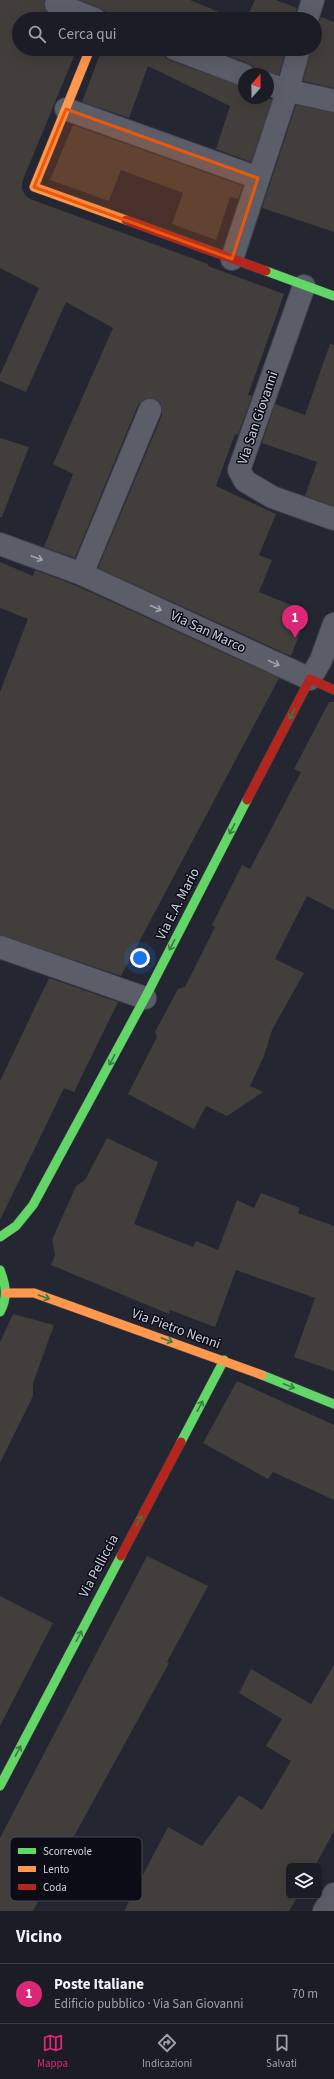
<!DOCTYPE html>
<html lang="it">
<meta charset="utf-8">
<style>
:root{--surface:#1b1c26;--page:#24252e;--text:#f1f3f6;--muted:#a0a1a7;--line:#393a43;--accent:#db2777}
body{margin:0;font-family:"Source Sans 3",sans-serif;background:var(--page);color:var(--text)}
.controls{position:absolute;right:12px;bottom:12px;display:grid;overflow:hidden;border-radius:6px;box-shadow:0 4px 16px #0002}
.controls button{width:36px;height:36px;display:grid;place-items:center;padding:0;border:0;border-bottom:1px solid var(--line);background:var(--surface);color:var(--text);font:20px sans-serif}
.compass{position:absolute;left:238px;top:68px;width:36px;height:36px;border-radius:50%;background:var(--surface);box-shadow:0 4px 16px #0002;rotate:20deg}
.you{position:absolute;left:140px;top:958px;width:14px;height:14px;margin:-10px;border:3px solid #fff;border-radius:50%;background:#1a73e8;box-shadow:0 0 0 6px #1a73e833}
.badge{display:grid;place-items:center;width:26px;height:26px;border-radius:50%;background:var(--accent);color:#fff;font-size:13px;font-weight:700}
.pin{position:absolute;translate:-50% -33px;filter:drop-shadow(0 1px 2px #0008)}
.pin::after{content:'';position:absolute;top:21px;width:14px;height:12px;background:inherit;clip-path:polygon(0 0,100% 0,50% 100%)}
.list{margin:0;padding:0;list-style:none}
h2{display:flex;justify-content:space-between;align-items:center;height:52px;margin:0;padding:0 16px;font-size:17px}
h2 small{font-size:13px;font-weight:400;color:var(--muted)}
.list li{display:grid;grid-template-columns:26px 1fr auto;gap:12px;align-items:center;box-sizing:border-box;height:60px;padding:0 16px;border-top:1px solid var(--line)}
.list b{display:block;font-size:15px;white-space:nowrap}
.list p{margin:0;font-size:13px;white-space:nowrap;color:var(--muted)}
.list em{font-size:13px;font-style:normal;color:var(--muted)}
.icon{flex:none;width:22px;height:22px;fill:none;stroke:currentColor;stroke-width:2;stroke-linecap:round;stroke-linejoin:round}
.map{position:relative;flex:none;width:334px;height:1911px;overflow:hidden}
.search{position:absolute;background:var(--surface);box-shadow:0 4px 16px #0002;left:12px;right:12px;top:12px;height:44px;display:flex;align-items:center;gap:10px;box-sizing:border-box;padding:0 14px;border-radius:22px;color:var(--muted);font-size:15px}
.sheet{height:112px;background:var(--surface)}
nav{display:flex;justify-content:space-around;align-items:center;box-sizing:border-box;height:56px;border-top:1px solid var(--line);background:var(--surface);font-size:11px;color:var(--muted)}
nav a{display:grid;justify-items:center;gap:2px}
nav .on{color:var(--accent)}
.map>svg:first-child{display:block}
.building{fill:#423e3b}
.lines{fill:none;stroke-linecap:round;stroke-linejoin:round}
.street-casing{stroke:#41424d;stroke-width:24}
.fast-casing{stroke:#41424d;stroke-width:10}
.slow-casing{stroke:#41424d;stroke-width:10}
.jam-casing{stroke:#41424d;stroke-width:10}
.street{stroke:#5b5d68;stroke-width:22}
.fast{stroke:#63d668;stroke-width:9}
.slow{stroke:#ff974d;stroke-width:9}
.jam{stroke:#b3261e;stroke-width:9}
.oneway{stroke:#a0a3b0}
.oneway2{stroke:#3b7b43}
.marked{fill:#e8590c;fill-opacity:0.2;stroke:#e8590c;stroke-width:3;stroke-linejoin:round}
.labels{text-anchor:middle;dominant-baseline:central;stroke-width:3;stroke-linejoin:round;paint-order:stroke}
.street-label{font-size:14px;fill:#ced2e0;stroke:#0b0c16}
.key{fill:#0b0c16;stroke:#464753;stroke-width:1}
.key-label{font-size:11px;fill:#ced2e0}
</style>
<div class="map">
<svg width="334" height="1911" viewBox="0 0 334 1911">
<rect width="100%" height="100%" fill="#242632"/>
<!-- building -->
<path class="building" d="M0,0H44V6L47,12L60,19H19V49H77L22,182V189L25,195L30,199L208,264V266L284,294L248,395L252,396L238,435L235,434L216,486L276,514L259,555L272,560L259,592L308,612L291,656L98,568L162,415V408L160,403L155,399L148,398L143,400L138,405L75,558L44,547L73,474L53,464L113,328L66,302L26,392L0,381V375L39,288L0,268Z
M80,0H190L236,19H107L105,11L100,8Z
M255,0H276L297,8L295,19H246Z
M321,17L334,22V88L303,81L311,49H315V29Z
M102,49H163L165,57L171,61L244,87V98L272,99L251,162L216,149L230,106L148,66L129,118L82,102Z
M210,49H286L279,75L266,72L256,74L254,67L248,63Z
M296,105L334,113V232L262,208Z
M73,125L243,186L238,199L230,197L216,240L172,224L183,193L121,170L109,201L50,180Z
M330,344L334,345V506L305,496L317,462L262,443L275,404L305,415Z
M0,438L29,447L2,517H0Z
M0,562L33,576L35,570L77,586L279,678L121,976L0,935V692L28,619L0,608Z
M329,702H334V910L307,896L275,959L304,973L272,1030L264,1056L250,1086L263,1092L227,1116L206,1106L194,1129L128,1094L157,1037L155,1032L178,989L185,987L215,927L212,925L242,865L250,869L301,772L294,769Z
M49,978L118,1002L74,1092L64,1088L0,1220V1081Z
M107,1138L158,1162L134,1224L193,1247L196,1241L218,1250L237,1200L254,1208L261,1193L300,1208L298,1213L334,1226V1371L294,1357L315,1298L236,1270L215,1327L170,1310L169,1314L51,1265L55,1255L52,1240L76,1186L85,1180Z
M13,1314L54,1325L33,1383V1396L0,1463V1342Z
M237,1381L334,1425V1500L273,1472L268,1479L203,1443Z
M147,1556L208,1586L167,1662L169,1663L33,1911H0V1838Z
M0,1596L53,1623L0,1726Z
M334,1665V1831L315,1866H289V1896H298L289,1911H124L168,1827L202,1846L239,1795L262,1810L291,1761L266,1746L282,1719L239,1693L251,1669L311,1704Z"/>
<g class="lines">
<!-- street casing -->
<g class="street-casing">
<path id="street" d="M56,4L95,19
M307,19L313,0
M175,49L244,75
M268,84C290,93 312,95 334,101
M66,109L258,178
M232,259L287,92L299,49
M304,286L239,470L245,481L272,497L334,519
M0,544L82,574L310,679L321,660L334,624
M82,574L150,410
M0,947L145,998
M324,1911L334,1894"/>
</g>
<!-- fast casing -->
<g class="fast-casing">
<path id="fast" d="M266,271L334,296
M0,1237L16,1226L33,1205L145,998L247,800
M0,1270C6,1285 8,1298 0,1312
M262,1375L334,1404
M181,1442L224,1360
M0,1786L121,1556"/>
</g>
<!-- slow casing -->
<g class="slow-casing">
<path id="slow" d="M90,49L34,187L126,220
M6,1293H34L262,1375"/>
</g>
<!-- jam casing -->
<g class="jam-casing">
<path id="jam" d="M126,220L266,271
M247,800L310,679L334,690
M121,1556L181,1442"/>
</g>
<!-- street -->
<use href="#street" class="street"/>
<!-- fast -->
<use href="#fast" class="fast"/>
<!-- slow -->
<use href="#slow" class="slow"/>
<!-- jam -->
<use href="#jam" class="jam"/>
</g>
<!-- one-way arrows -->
<defs><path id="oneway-shaft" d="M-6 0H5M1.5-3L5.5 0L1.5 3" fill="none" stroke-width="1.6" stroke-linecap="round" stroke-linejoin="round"/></defs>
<g class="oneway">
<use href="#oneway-shaft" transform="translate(37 558) rotate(20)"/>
<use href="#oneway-shaft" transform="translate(156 608) rotate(24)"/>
<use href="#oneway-shaft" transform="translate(274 663) rotate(25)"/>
</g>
<g class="oneway2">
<use href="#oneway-shaft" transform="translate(292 714) rotate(117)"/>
<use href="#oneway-shaft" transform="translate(232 829) rotate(117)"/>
<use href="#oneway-shaft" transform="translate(172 945) rotate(117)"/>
<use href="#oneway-shaft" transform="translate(112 1060) rotate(118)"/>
<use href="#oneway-shaft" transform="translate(44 1297) rotate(20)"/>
<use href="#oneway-shaft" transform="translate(167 1340) rotate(20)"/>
<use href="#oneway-shaft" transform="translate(289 1386) rotate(21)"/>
<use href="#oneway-shaft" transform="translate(200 1406) rotate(-62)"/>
<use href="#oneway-shaft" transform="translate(139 1521) rotate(-62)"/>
<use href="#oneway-shaft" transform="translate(79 1636) rotate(-62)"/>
<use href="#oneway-shaft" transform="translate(18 1751) rotate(-62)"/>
</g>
<!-- marked area -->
<path class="marked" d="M66,109L258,178L232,259L34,187Z"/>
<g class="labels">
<!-- street labels -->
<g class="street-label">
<text transform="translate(258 418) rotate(-71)">Via San Giovanni</text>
<text transform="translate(208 632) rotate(25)">Via San Marco</text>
<text transform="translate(178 904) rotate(-63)">Via E.A. Mario</text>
<text transform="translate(176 1329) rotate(20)">Via Pietro Nenni</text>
<text transform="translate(99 1566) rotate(-62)">Via Pelliccia</text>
</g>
</g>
<!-- legend -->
<rect x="10" y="1837" width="132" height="64" rx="6" class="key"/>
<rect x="18" y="1848" width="18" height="6" fill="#63d668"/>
<rect x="18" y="1866" width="18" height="6" fill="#ff974d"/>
<rect x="18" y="1884" width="18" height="6" fill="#b3261e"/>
<g class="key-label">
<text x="43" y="1855">Scorrevole</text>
<text x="43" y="1873">Lento</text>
<text x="43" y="1891">Coda</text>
</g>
</svg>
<div class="controls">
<button><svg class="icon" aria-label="layers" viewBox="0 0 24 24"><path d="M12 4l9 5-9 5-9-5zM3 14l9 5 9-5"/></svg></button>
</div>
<svg class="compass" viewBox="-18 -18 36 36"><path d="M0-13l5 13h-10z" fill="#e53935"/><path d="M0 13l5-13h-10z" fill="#a0a1a7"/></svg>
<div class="you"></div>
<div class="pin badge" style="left:295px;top:638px">1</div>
<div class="search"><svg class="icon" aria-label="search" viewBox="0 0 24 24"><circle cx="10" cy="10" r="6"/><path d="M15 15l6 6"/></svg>Cerca qui</div>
</div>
<section class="sheet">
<h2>Vicino<small></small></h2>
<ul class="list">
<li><span class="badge">1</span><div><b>Poste Italiane</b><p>Edificio pubblico · Via San Giovanni</p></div><em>70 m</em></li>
</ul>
</section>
<nav>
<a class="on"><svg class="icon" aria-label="map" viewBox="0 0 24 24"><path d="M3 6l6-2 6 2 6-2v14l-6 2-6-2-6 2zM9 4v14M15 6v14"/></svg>Mappa</a>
<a><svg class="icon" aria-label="directions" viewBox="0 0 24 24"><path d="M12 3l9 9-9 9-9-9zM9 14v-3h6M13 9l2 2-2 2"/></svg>Indicazioni</a>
<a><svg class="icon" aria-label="saved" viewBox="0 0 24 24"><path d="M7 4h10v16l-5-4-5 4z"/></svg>Salvati</a>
</nav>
